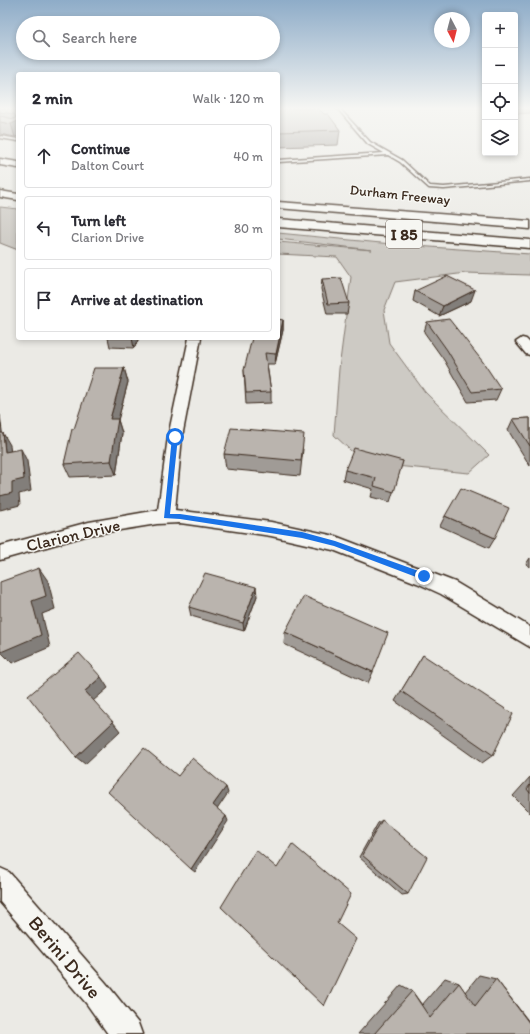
<!DOCTYPE html>
<meta charset="utf-8">
<style>
:root{--surface:#fff;--page:#f7f7f7;--text:#2b2b33;--muted:#7c7c81;--line:#e1e1e2}
body{margin:0;font-family:Itim,sans-serif;background:var(--page);color:var(--text)}
.controls{position:absolute;right:12px;top:12px;display:grid;overflow:hidden;border-radius:4px;box-shadow:0 2px 6px #0003}
.controls button{width:36px;height:36px;display:grid;place-items:center;padding:0;border:0;border-bottom:1px solid var(--line);background:var(--surface);color:var(--text);font:20px sans-serif}
.compass{position:absolute;left:434px;top:12px;width:36px;height:36px;border-radius:50%;background:var(--surface);box-shadow:0 2px 6px #0003;rotate:173deg}
.stop{position:absolute;width:12px;height:12px;margin:-9px;border:3px solid #1a73e8;border-radius:50%;background:#fff}
.stop.end{background:#1a73e8;border-color:#fff;box-shadow:0 1px 4px #0008}
.list{margin:0;padding:0;list-style:none}
h2{display:flex;justify-content:space-between;align-items:center;height:52px;margin:0;padding:0 16px;font-size:17px}
h2 small{font-size:13px;font-weight:400;color:var(--muted)}
.list li{display:grid;grid-template-columns:26px 1fr auto;gap:12px;align-items:center;box-sizing:border-box;height:64px;margin:0 8px 8px;padding:0 8px;border:1px solid var(--line);border-radius:4px}
.list b{display:block;font-size:15px;white-space:nowrap}
.list p{margin:0;font-size:13px;white-space:nowrap;color:var(--muted)}
.list em{font-size:13px;font-style:normal;color:var(--muted)}
.icon{flex:none;width:22px;height:22px;fill:none;stroke:currentColor;stroke-width:2;stroke-linecap:round;stroke-linejoin:round}
.map{position:relative;flex:none;width:530px;height:1034px;overflow:hidden}
.search{position:absolute;background:var(--surface);box-shadow:0 2px 6px #0003;left:16px;top:16px;width:264px;height:44px;display:flex;align-items:center;gap:10px;box-sizing:border-box;padding:0 14px;border-radius:22px;color:var(--muted);font-size:15px}
.panel{position:absolute;background:var(--surface);box-shadow:0 2px 6px #0003;left:16px;top:72px;width:264px;height:268px;border-radius:4px}
.map>svg:first-child{display:block}
.green{fill:#cdcac4;stroke:#847a71}
.lines{fill:none;stroke-linecap:round;stroke-linejoin:round}
.service-casing{stroke:#3b2a1e;stroke-width:3}
.minor-casing{stroke:#3b2a1e;stroke-width:3}
.motorway-casing{stroke:#3b2a1e;stroke-width:3}
.service{fill:#f6f6f2;fill-rule:evenodd}
.minor{fill:#f6f6f2;fill-rule:evenodd}
.motorway{fill:#f6f6f2;fill-rule:evenodd}
.wall{fill:#a09b96;stroke:#3b2a1e}
.shaded-wall{fill:#827e7a;stroke:#3b2a1e}
.building{fill:#bab4ae;stroke:#3b2a1e}
.route{fill:#1a73e8}
.labels{text-anchor:middle;dominant-baseline:central;stroke-width:3;stroke-linejoin:round;paint-order:stroke}
.far-street-label{font-size:14px;fill:#3b2a1e;stroke:#f6f6f2}
.shield{fill:#f6f6f2;stroke:#73675e;stroke-width:1}
.shield-label{font-size:16px;font-weight:bold;fill:#3b2a1e}
.street-label{font-size:17px;fill:#3b2a1e;stroke:#f6f6f2}
.near-street-label{font-size:20px;fill:#3b2a1e;stroke:#f6f6f2}
</style>
<div class="map">
<svg width="530" height="1034" viewBox="0 0 530 1034">
<rect width="100%" height="100%" fill="#ebeae5"/>
<filter id="ink" filterUnits="userSpaceOnUse"><feTurbulence type="fractalNoise" baseFrequency=".025" numOctaves="2"/><feDisplacementMap in="SourceGraphic" scale="8" xChannelSelector="R" yChannelSelector="G"/><feConvolveMatrix kernelMatrix="1 2 1 2 8 2 1 2 1" color-interpolation-filters="sRGB"/></filter>
<g filter="url(#ink)">
<!-- green -->
<path class="green" d="M0,207L18,209V250L0,243Z
M278,233L402,245L530,254V275L466,273L395,282L384,310L389,343L425,392L489,455L469,473L364,463L334,435L339,369L351,277L337,257L278,254V242L372,250L278,239Z"/>
<g class="lines">
<!-- service casing -->
<g class="service-casing">
<path id="service" d="M337,108H339L370,142L402,160L430,186L444,187L530,179V181L444,189L429,188L400,162L388,155L278,162V160L384,153L368,144Z
M0,136L18,139V141L0,138Z"/>
</g>
<!-- minor casing -->
<g class="minor-casing">
<path id="minor" d="M189,338H201L182,437L175,510L271,522L335,536L455,582L530,627V647L441,594L417,583L333,550L271,536L180,523L157,524L89,535L0,560V546L89,522L158,510L168,437Z
M522,338L526,339L530,343V355L526,354L516,342Z
M0,868L9,872L106,983L138,1023L142,1034H108L86,1003L0,902Z"/>
</g>
<!-- motorway casing -->
<g class="motorway-casing">
<path id="motorway" d="M0,159L18,162V168L0,165Z
M0,191L18,194V200L0,197Z
M278,202L530,221V229L278,208Z
M278,219L530,240V248L278,227Z"/>
</g>
<!-- service -->
<use href="#service" class="service"/>
<!-- minor -->
<use href="#minor" class="minor"/>
<!-- motorway -->
<use href="#motorway" class="motorway"/>
</g>
<!-- wall -->
<path class="wall" d="M0,108H18L15,137L0,134Z
M278,108L324,114L340,130L338,145L278,147Z
M515,108H530V113L515,114Z
M322,279L349,303L347,314H327L321,289Z
M415,291L471,301L439,316L413,301Z
M283,320V330L275,364H267L271,392V403L246,404L244,370Z
M427,322L501,389L496,400L468,402L444,360L424,332Z
M108,338H139L134,348L110,347Z
M124,368L128,382L118,420L122,433L116,475L70,477L64,464L74,429Z
M530,418V466L508,430L513,419Z
M303,449L300,476L226,469L224,454Z
M403,461L390,502L371,497L373,489L343,480L345,470Z
M445,516L495,538L489,548L440,526Z
M530,558V567L526,564Z
M257,596L244,631L191,616L189,607Z
M285,632L373,672L368,683L284,644Z
M423,655L493,755L482,763L395,701Z
M530,777V813L513,796Z
M382,820L408,894L402,895L359,857L378,823Z
M479,975L496,979L530,1023V1034H358L401,985L412,991L422,1005L445,978L459,983L465,992Z"/>
<!-- shaded-wall -->
<path class="shaded-wall" d="M18,121V136L15,137L11,124Z
M475,290L471,301L439,316L443,306Z
M283,320V330L275,364L276,354Z
M132,338H139L134,348Z
M124,368L128,382L118,420L122,433L116,475L111,461L110,419Z
M0,415L4,446L0,439Z
M3,433L10,445L12,465L5,452Z
M21,449L27,461L31,491L19,494L20,505L0,510V496L12,482Z
M39,568L48,581L55,609L42,614L50,647L12,663L1,652L32,601Z
M256,587L257,596L244,631L243,623Z
M101,677L108,688L93,701L85,691Z
M113,722L120,731L85,764L76,757Z
M226,787L228,793L216,811L213,805Z
M226,816L228,821L195,872L191,869Z"/>
<!-- building -->
<path class="building" d="M0,108H18V121L11,124L0,122V116L14,119L16,117L14,114L0,112Z
M278,108H318L324,114H328L340,130L278,132Z
M447,276L475,290L443,306L415,291Z
M341,278L349,303L328,304L322,279Z
M278,319L283,320L276,354L265,353L271,392L246,393L244,370L252,338H278Z
M449,319L483,362L501,389L472,392L447,350L427,322Z
M94,368H124L110,419H118L111,461L64,464L72,429H74Z
M530,418V446L513,419Z
M231,428L304,434L301,461L224,454Z
M0,433H3L5,452L21,449L24,479L12,482V493L0,496Z
M354,448L403,461L394,492L374,486L376,478L345,470Z
M461,488L509,508L495,538L445,516Z
M39,568L46,596L32,601L41,635L1,652L0,647V582Z
M205,573L256,587L243,623L189,607Z
M304,596L388,633L373,672L285,632Z
M79,653L101,677L85,691L113,722L76,757L28,696Z
M423,655L513,714L493,755L401,691Z
M144,748L178,776L192,758L226,787L213,805L226,816L191,869L108,792Z
M530,785V793L527,789Z
M382,820L427,857L408,894L362,855Z
M292,844L351,894L337,923L356,939L324,1006L221,907L256,850L277,868Z
M496,979L530,1024V1034H374L412,991L430,1018L459,983L475,1006Z"/>
</g>
<!-- sky -->
<linearGradient id="sky" x2="0" y2="1"><stop stop-color="#8eacc8"/><stop offset="0.43" stop-color="#f6f6f3"/><stop offset="1" stop-color="#f6f6f3" stop-opacity="0"/></linearGradient>
<rect width="530" height="252" fill="url(#sky)"/>
<!-- route -->
<path class="route" d="M175,435L178,437L170,514H180L302,532L335,541L427,574V579L424,580L334,546L302,538L180,519L164,518L172,437Z"/>
<g class="labels">
<!-- far-street labels -->
<g class="far-street-label">
<text transform="translate(400 195) rotate(6)">Durham Freeway</text>
</g>
<!-- shield labels -->
<rect class="shield" x="386" y="220" width="36" height="28" rx="3"/>
<g class="shield-label">
<text x="404" y="234">I 85</text>
</g>
<!-- street labels -->
<g class="street-label">
<text transform="translate(73 535) rotate(-13)">Clarion Drive</text>
</g>
<!-- near-street labels -->
<g class="near-street-label">
<text transform="translate(65 957) rotate(50)">Berini Drive</text>
</g>
</g>
</svg>
<div class="controls">
<button>+</button>
<button>−</button>
<button><svg class="icon" aria-label="locate" viewBox="0 0 24 24"><circle cx="12" cy="12" r="6"/><path d="M12 2v4M12 18v4M2 12h4M18 12h4"/></svg></button>
<button><svg class="icon" aria-label="layers" viewBox="0 0 24 24"><path d="M12 4l9 5-9 5-9-5zM3 14l9 5 9-5"/></svg></button>
</div>
<svg class="compass" viewBox="-18 -18 36 36"><path d="M0-13l5 13h-10z" fill="#e53935"/><path d="M0 13l5-13h-10z" fill="#7c7c81"/></svg>
<div class="stop" style="left:175px;top:437px"></div>
<div class="stop end" style="left:424px;top:576px"></div>
<div class="search"><svg class="icon" aria-label="search" viewBox="0 0 24 24"><circle cx="10" cy="10" r="6"/><path d="M15 15l6 6"/></svg>Search here</div>
<section class="panel">
<h2>2 min<small>Walk · 120 m</small></h2>
<ul class="list">
<li><svg class="icon" aria-label="ahead" viewBox="0 0 24 24"><path d="M12 20V5M6 11l6-6 6 6"/></svg><div><b>Continue</b><p>Dalton Court</p></div><em>40 m</em></li>
<li><svg class="icon" aria-label="left" viewBox="0 0 24 24"><path d="M17 20v-9H6M10 6l-5 5 5 5"/></svg><div><b>Turn left</b><p>Clarion Drive</p></div><em>80 m</em></li>
<li><svg class="icon" aria-label="arrive" viewBox="0 0 24 24"><path d="M6 21V4h12l-3 4 3 4H6"/></svg><div><b>Arrive at destination</b></div></li>
</ul>
</section>
</div>
